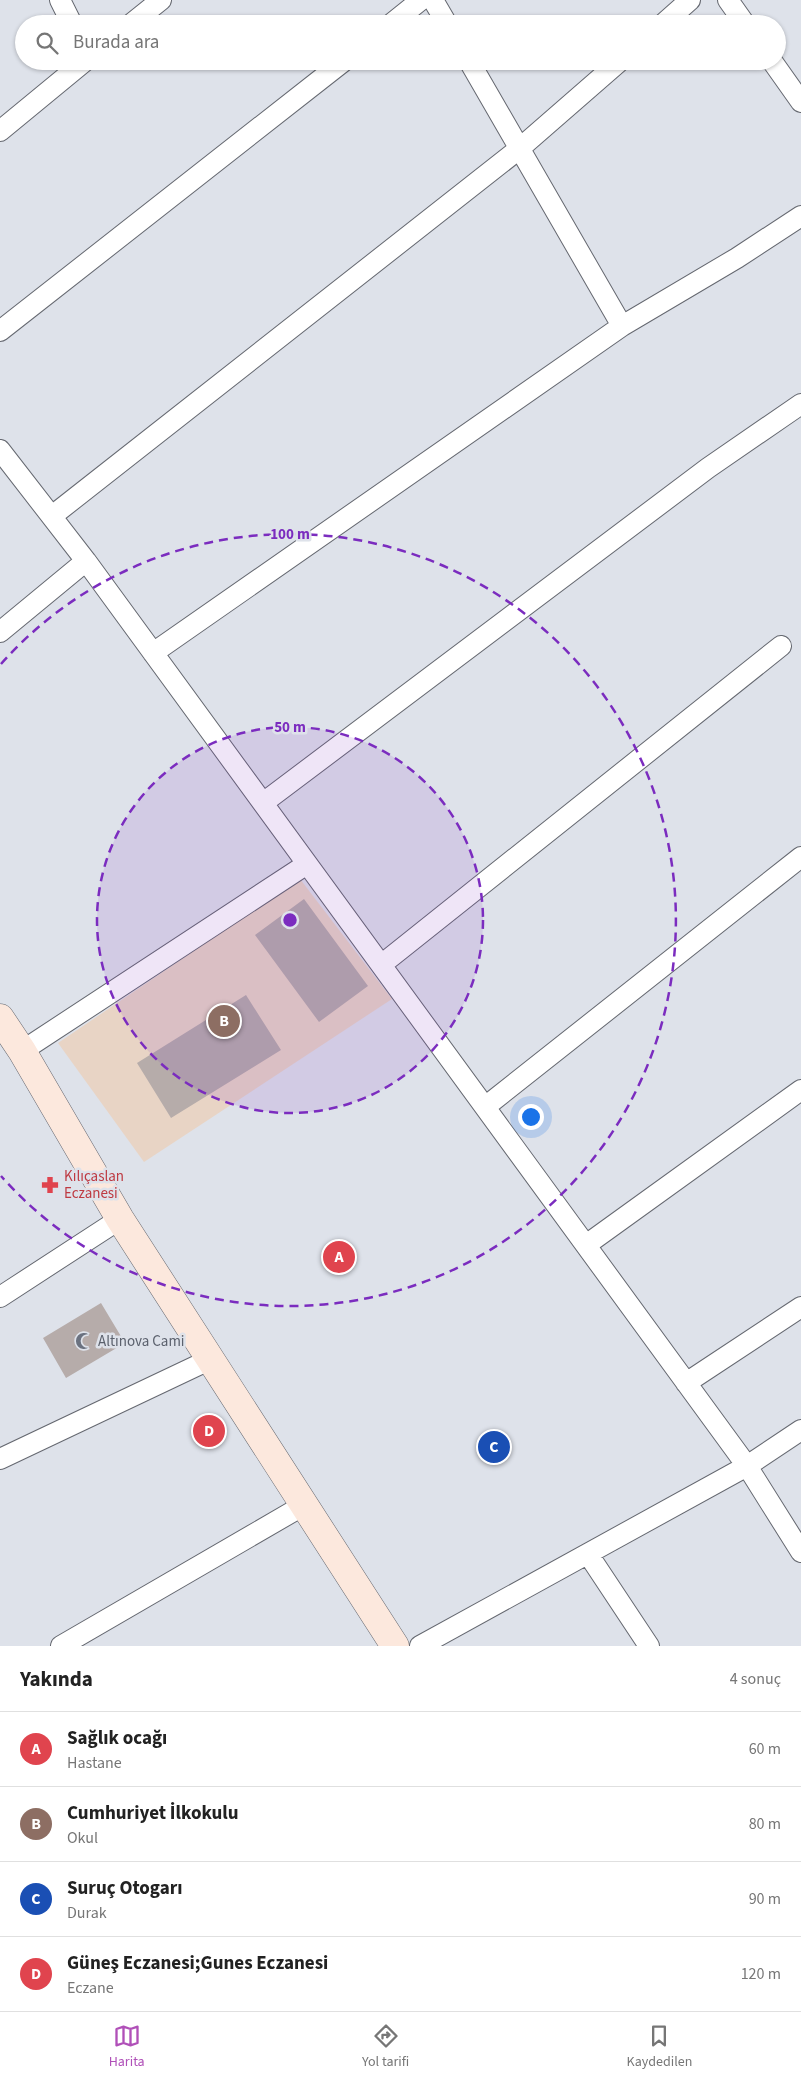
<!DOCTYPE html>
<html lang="tr">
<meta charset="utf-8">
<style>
:root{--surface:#fff;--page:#f6f6f6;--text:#222;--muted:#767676;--line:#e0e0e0;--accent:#b050b8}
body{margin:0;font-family:"Source Sans 3",sans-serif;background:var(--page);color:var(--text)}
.you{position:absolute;left:530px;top:1116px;width:18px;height:18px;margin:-12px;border:4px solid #fff;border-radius:50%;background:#1a73e8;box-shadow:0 0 0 8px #1a73e833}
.badge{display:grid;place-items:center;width:32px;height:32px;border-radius:50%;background:var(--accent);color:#fff;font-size:16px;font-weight:700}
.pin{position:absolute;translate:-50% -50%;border:2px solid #fff;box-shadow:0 1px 5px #0006}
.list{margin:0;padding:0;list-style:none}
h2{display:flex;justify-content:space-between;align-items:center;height:65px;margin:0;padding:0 20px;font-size:21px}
h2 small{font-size:16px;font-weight:400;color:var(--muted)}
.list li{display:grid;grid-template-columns:32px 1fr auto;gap:15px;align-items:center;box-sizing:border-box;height:75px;padding:0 20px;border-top:1px solid var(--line)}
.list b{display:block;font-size:19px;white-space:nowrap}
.list p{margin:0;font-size:16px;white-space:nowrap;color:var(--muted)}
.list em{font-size:16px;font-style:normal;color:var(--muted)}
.icon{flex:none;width:28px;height:28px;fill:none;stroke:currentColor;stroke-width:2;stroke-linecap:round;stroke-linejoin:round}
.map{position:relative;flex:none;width:801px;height:1646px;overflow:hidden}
.search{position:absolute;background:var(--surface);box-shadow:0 1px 4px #0004;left:15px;right:15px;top:15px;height:55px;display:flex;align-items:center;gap:12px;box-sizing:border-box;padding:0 18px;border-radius:28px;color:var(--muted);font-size:19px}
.sheet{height:365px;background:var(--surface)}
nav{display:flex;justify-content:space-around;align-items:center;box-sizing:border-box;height:70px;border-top:1px solid var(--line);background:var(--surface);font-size:14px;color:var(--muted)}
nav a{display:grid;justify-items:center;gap:2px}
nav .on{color:var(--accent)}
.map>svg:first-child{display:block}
.education{fill:#e8d4c5}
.building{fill:#b6acaa}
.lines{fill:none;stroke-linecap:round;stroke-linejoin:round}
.street-casing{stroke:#656870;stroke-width:22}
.secondary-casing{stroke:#656870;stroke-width:29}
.street{stroke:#fff;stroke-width:20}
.secondary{stroke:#fce8dd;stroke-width:28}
.ring{fill:none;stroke:#7b2cbf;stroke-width:2.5;stroke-dasharray:9 6}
.labels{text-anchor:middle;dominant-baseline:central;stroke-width:5;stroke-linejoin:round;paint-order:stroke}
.health-label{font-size:15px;fill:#be3a42;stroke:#dee2ea;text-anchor:start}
.worship-label{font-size:15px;fill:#5b616d;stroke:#dee2ea;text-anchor:start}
.centre{fill:#7b2cbf;stroke:#dee2ea;stroke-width:2.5}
.ring-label{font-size:15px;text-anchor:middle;font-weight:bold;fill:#7b2cbf;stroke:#dee2ea;stroke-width:5;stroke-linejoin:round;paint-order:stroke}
</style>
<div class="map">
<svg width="801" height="1646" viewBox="0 0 801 1646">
<rect width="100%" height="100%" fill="#dee2ea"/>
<!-- education -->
<path class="education" d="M300,879L392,999L144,1162L58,1043Z"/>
<!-- building -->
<path class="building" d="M304,899L368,986L319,1022L255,935Z
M246,995L281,1050L171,1118L137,1063Z
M101,1303L125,1343L66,1378L43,1338Z"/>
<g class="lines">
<!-- street casing -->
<g class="street-casing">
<path id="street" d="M60,0L72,24
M433,0L447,24
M728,0L745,24
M131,24L161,0
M391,24L421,0
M663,24L690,0
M469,61L622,326
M772,61L801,102
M0,131L85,61
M0,331L344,61
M0,450L86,561L747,1466L801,1552
M52,516L519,149L620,61
M0,632L86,561
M153,653L622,326L737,258L801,216
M263,803L708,468L801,404
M381,965L781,646
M22,1051L307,864
M485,1107L801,857
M586,1245L801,1090
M0,1297L120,1219
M686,1383L801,1307
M0,1459L211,1359
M588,1554L649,1646
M61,1646L304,1505
M420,1646L747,1466L801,1430"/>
</g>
<!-- secondary casing -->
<g class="secondary-casing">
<path id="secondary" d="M0,1018L22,1051L120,1219L395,1646"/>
</g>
<!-- street -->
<use href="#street" class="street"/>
<!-- secondary -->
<use href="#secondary" class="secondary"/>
</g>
<!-- distance rings -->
<circle cx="290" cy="920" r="193" fill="#7b2cbf" fill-opacity=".12"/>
<g class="ring">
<circle cx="290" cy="920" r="193"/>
<path d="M1 664A386 386 0 1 1 1 1176"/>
</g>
<!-- icons -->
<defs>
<g id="pharmacy-bare" transform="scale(1.35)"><path d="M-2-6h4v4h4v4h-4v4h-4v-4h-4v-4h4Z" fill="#e0444e" stroke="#dee2ea" stroke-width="2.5" paint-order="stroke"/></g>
<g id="mosque-bare" transform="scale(1.35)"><path d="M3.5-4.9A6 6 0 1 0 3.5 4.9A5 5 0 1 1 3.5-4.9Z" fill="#6b7280" stroke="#dee2ea" stroke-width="2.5" paint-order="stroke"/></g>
</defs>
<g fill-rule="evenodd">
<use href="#pharmacy-bare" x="50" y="1185"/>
<use href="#mosque-bare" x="84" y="1341"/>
</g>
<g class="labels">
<!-- health labels -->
<g class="health-label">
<text x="64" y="1176">Kılıçaslan<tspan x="64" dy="17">Eczanesi</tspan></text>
</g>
<!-- worship labels -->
<g class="worship-label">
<text x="98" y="1341">Altınova Cami</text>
</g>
</g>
<circle cx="290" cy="920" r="8" class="centre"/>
<g class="ring-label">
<text x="290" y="539">100 m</text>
<text x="290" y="732">50 m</text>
</g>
</svg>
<div class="you"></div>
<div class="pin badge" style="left:339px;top:1257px;background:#e0444e">A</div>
<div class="pin badge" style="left:224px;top:1021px;background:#8d6e63">B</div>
<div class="pin badge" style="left:494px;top:1447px;background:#1a4fb4">C</div>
<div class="pin badge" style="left:209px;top:1431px;background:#e0444e">D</div>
<div class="search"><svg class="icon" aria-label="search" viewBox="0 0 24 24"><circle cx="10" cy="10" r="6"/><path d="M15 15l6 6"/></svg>Burada ara</div>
</div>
<section class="sheet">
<h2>Yakında<small>4 sonuç</small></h2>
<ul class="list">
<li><span class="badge" style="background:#e0444e">A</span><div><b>Sağlık ocağı</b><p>Hastane</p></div><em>60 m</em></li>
<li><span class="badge" style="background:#8d6e63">B</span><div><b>Cumhuriyet İlkokulu</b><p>Okul</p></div><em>80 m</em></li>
<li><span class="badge" style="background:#1a4fb4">C</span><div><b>Suruç Otogarı</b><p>Durak</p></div><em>90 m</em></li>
<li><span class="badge" style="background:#e0444e">D</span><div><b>Güneş Eczanesi;Gunes Eczanesi</b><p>Eczane</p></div><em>120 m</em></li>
</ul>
</section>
<nav>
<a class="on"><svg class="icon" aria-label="map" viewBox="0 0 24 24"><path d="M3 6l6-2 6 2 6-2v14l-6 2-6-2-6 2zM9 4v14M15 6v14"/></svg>Harita</a>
<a><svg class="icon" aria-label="directions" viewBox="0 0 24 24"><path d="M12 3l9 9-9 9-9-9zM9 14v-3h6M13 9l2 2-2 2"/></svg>Yol tarifi</a>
<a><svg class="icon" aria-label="saved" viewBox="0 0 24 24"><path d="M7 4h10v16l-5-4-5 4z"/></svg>Kaydedilen</a>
</nav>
